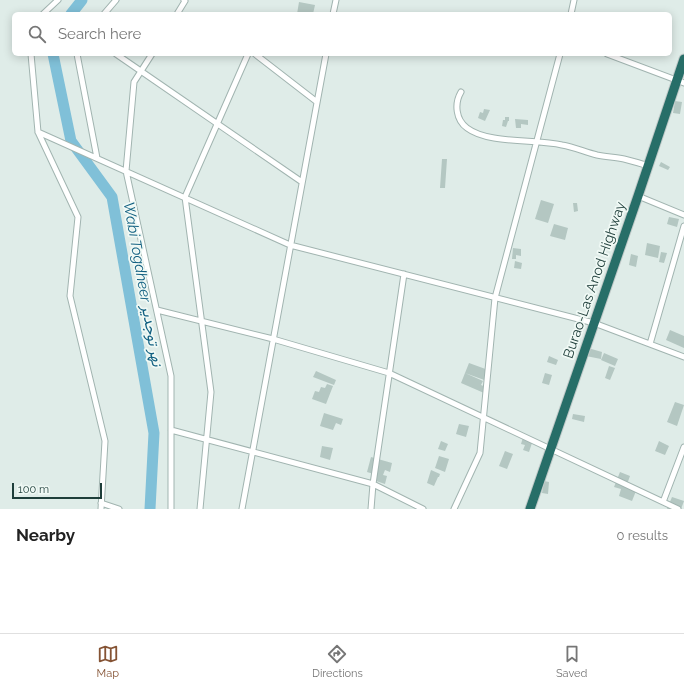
<!DOCTYPE html>
<meta charset="utf-8">
<style>
:root{--surface:#fff;--page:#f6f6f6;--text:#222;--muted:#767676;--line:#e0e0e0;--accent:#855334}
body{margin:0;font-family:Raleway,Vazirmatn,sans-serif;background:var(--page);color:var(--text)}
.scale{position:absolute;left:12px;bottom:10px;width:90px;box-sizing:border-box;padding-left:4px;border:2px solid #1e3e3a;border-top:0;font-size:11px;line-height:14px;white-space:nowrap;color:#1e3e3a;-webkit-text-stroke:3px #f0f9f5;paint-order:stroke}
.list{margin:0;padding:0;list-style:none}
h2{display:flex;justify-content:space-between;align-items:center;height:52px;margin:0;padding:0 16px;font-size:17px}
h2 small{font-size:13px;font-weight:400;color:var(--muted)}
.icon{flex:none;width:22px;height:22px;fill:none;stroke:currentColor;stroke-width:2;stroke-linecap:round;stroke-linejoin:round}
.map{position:relative;flex:none;width:684px;height:509px;overflow:hidden}
.search{position:absolute;background:var(--surface);box-shadow:0 2px 10px #0003;left:12px;right:12px;top:12px;height:44px;display:flex;align-items:center;gap:10px;box-sizing:border-box;padding:0 14px;border-radius:6px;color:var(--muted);font-size:15px}
.sheet{height:124px;background:var(--surface)}
nav{display:flex;justify-content:space-around;align-items:center;box-sizing:border-box;height:56px;border-top:1px solid var(--line);background:var(--surface);font-size:11px;color:var(--muted)}
nav a{display:grid;justify-items:center;gap:2px}
nav .on{color:var(--accent)}
.map>svg:first-child{display:block}
.lines{fill:none;stroke-linecap:round;stroke-linejoin:round}
.river{stroke:#80c0d8;stroke-width:11}
.building{fill:#b4c7c2}
.street-casing{stroke:#a1b4b0;stroke-width:7}
.highway-casing{stroke:#c0c9c8;stroke-width:11}
.street{stroke:#fff;stroke-width:5}
.highway{stroke:#276e68;stroke-width:9}
.labels{text-anchor:middle;dominant-baseline:central;stroke-width:3.5;stroke-linejoin:round;paint-order:stroke}
.street-label{font-size:14px;fill:#1e3e3a;stroke:#f0f9f5}
.water-label{font-size:15px;font-style:italic;fill:#126081;stroke:#f0f9f5}
</style>
<div class="map">
<svg width="684" height="509" viewBox="0 0 684 509">
<rect width="100%" height="100%" fill="#dfece8"/>
<g class="lines">
<!-- river -->
<path class="river" d="M71,14L82,0
M53,54L71,141L112,197L154,433L150,509"/>
</g>
<!-- building -->
<path class="building" d="M299,2L315,5L313,14H297Z
M675,101L682,102L680,114L673,113Z
M484,109L490,110L485,121L478,118L480,112L483,113Z
M505,117H509V121H508L506,127L502,126L503,120H505Z
M515,119L528,120V125L521,124V128H516Z
M442,159H447L445,188H440Z
M661,162L670,167L668,170L659,166Z
M541,200L554,204L548,223L535,219Z
M573,203H577L578,211L574,212Z
M669,217L679,219L677,227L667,224Z
M554,224L568,228L565,240L550,236Z
M647,243L660,246L658,258L645,255Z
M513,248L521,249V256L516,255V259H512Z
M661,252L667,253L664,263L659,262Z
M631,254L638,256L636,267L629,265Z
M515,261L522,263L521,269L514,268Z
M670,330L684,336V348L666,340Z
M588,348L602,352L601,359L586,356Z
M604,353L618,359L615,366L601,360Z
M549,356L558,360L556,365L547,362Z
M469,363L491,371L487,381L465,373Z
M609,366L615,368L610,380L605,378Z
M316,371L336,380L334,385L313,377Z
M465,373L483,381L481,385L486,387L484,393L461,383Z
M545,373L552,375L549,385L542,383Z
M327,384L333,386L326,404L312,399L315,391L319,392L321,387L325,388Z
M675,402L684,405L677,426L667,422Z
M324,413L343,419L341,425L336,423L333,430L320,426Z
M573,414L585,416L584,422L572,419Z
M459,424L469,426L466,437L456,434Z
M524,434L531,437L529,442L532,443L529,452L523,450L525,445L521,444Z
M441,441L448,444L445,451L438,449Z
M659,441L669,446L665,455L655,451Z
M322,446L333,448L330,460L320,457Z
M505,451L513,454L507,469L499,466Z
M439,456L449,459L445,472L435,468Z
M371,457L392,463L390,472L385,470L383,475L387,476L385,484L376,481L377,475L367,472Z
M431,470L440,474L439,477H438L434,486L427,483Z
M620,472L630,476L626,487L636,491L632,501L619,496L621,489L614,487Z
M544,481L549,482L548,494L542,493Z
M672,497L684,501L681,509H667Z"/>
<g class="lines">
<!-- street casing -->
<g class="street-casing">
<path id="street" d="M43,14L58,0
M104,14L116,0
M177,14L185,1L184,0
M333,14L336,0
M571,14L574,0
M31,54L38,132L78,217L70,296L105,441L101,509
M77,54L97,158
M116,54L302,182
M152,54L134,82L126,171L171,376V509
M255,54L317,102
M607,54L684,83
M461,92C454,104 456,120 467,128C488,144 535,139 562,145C574,147 585,152 597,155C606,157 615,157 624,159C632,161 640,163 648,166
M38,132L290,245L594,323L684,357
M638,196L684,215
M157,310L273,339L389,373L678,509
M650,344L684,226
M171,430L373,484L423,509
M663,502L684,447
M101,503L119,509
M200,509L211,392L185,197L248,54
M242,509L326,54
M371,509L373,484L404,274
M454,509L480,453L495,298L560,54"/>
</g>
<!-- highway casing -->
<g class="highway-casing">
<path id="highway" d="M530,509L638,196L684,59"/>
</g>
<!-- street -->
<use href="#street" class="street"/>
<!-- highway -->
<use href="#highway" class="highway"/>
</g>
<g class="labels">
<!-- street labels -->
<g class="street-label">
<text transform="translate(594 280) rotate(-71)">Burao-Las Anod Highway</text>
</g>
<!-- water labels -->
<g class="water-label">
<text transform="translate(143 284) rotate(80)">Wabi Togdheer نهر توجدير</text>
</g>
</g>
</svg>
<div class="scale">100 m</div>
<div class="search"><svg class="icon" aria-label="search" viewBox="0 0 24 24"><circle cx="10" cy="10" r="6"/><path d="M15 15l6 6"/></svg>Search here</div>
</div>
<section class="sheet">
<h2>Nearby<small>0 results</small></h2>
<ul class="list">
</ul>
</section>
<nav>
<a class="on"><svg class="icon" aria-label="map" viewBox="0 0 24 24"><path d="M3 6l6-2 6 2 6-2v14l-6 2-6-2-6 2zM9 4v14M15 6v14"/></svg>Map</a>
<a><svg class="icon" aria-label="directions" viewBox="0 0 24 24"><path d="M12 3l9 9-9 9-9-9zM9 14v-3h6M13 9l2 2-2 2"/></svg>Directions</a>
<a><svg class="icon" aria-label="saved" viewBox="0 0 24 24"><path d="M7 4h10v16l-5-4-5 4z"/></svg>Saved</a>
</nav>
